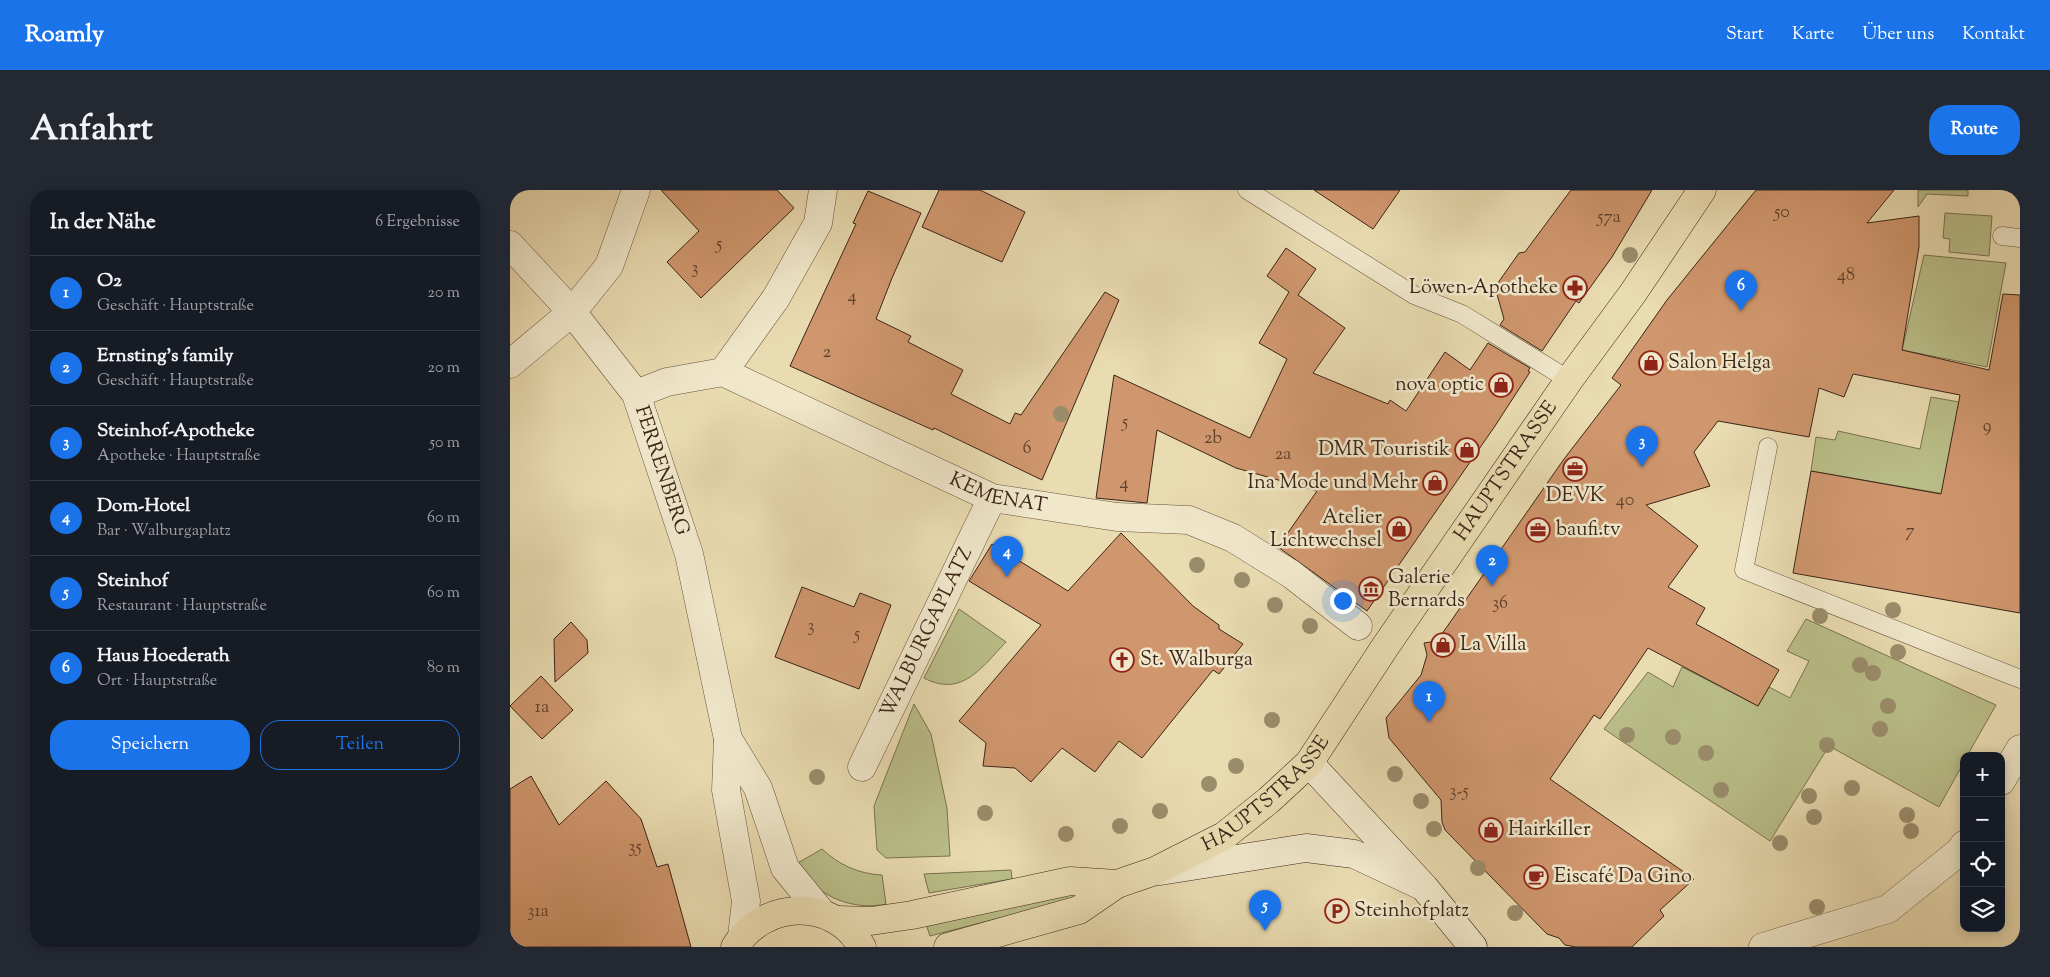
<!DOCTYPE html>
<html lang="de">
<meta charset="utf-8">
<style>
:root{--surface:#171b24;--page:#242831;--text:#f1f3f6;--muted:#9ea1a6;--line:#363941;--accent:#1a73e8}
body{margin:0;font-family:"Sorts Mill Goudy",serif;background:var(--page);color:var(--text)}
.controls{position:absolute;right:15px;bottom:15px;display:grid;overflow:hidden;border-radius:10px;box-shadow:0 2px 12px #0003}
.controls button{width:45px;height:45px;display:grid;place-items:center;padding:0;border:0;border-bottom:1px solid var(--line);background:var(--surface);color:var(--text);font:25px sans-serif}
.you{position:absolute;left:832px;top:410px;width:18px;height:18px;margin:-12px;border:4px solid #fff;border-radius:50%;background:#1a73e8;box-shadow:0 0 0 8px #1a73e833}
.badge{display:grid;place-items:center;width:32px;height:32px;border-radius:50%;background:var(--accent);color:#fff;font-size:16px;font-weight:700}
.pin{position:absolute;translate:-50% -41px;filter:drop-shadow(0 1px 2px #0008)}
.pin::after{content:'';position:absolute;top:26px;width:18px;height:15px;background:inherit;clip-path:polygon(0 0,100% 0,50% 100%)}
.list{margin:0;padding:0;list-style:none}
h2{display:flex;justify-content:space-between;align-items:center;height:65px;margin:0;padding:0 20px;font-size:21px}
h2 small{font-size:16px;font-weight:400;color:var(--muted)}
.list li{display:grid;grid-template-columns:32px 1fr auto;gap:15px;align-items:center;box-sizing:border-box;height:75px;padding:0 20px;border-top:1px solid var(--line)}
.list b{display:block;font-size:19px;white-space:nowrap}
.list p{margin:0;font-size:16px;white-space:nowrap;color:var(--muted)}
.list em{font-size:16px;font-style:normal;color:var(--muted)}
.actions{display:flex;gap:10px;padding:15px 20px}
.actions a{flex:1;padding:11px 0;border:1px solid var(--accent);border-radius:20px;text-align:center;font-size:18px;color:var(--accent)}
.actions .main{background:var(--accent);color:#fff}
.icon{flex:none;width:28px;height:28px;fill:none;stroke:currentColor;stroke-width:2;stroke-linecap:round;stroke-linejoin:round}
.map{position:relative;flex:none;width:1510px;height:757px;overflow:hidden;border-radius:20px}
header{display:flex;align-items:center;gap:30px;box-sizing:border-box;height:70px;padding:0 25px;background:var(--accent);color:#fff}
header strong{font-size:24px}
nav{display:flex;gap:28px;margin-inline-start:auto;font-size:18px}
.intro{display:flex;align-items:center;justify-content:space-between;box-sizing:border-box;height:120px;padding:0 30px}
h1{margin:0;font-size:35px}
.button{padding:12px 22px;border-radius:20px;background:var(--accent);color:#fff;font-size:18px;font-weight:700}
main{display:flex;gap:30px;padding:0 30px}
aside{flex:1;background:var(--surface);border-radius:20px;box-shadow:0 2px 12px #0003}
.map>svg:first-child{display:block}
.green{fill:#babf89;stroke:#7a7250}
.building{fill:#d0976e;stroke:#3b2518}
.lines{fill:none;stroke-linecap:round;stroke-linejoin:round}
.lane-casing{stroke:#67533e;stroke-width:19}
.street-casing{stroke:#67533e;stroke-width:29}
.secondary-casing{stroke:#3b2518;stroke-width:29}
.primary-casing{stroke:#3b2518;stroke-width:29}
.lane{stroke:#f1e8cc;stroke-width:18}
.street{stroke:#f1e8cc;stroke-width:28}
.secondary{stroke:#f1e8cc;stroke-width:28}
.primary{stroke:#eadcb1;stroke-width:28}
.tree{fill:#9b8d6c}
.labels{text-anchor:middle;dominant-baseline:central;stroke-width:5;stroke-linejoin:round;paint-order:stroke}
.number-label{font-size:18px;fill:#60422e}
.poi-label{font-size:20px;fill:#3b2518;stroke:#f1e8cc;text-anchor:start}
.street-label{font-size:20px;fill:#3b2518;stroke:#f1e8cc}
</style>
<header>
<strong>Roamly</strong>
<nav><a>Start</a><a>Karte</a><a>Über uns</a><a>Kontakt</a></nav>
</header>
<div class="intro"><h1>Anfahrt</h1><a class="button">Route</a></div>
<main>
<aside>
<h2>In der Nähe<small>6 Ergebnisse</small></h2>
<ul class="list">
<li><span class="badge">1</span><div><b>O2</b><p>Geschäft · Hauptstraße</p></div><em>20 m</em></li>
<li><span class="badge">2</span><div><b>Ernsting's family</b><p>Geschäft · Hauptstraße</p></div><em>20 m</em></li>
<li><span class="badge">3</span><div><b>Steinhof-Apotheke</b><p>Apotheke · Hauptstraße</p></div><em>50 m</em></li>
<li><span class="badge">4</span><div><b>Dom-Hotel</b><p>Bar · Walburgaplatz</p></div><em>60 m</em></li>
<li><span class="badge">5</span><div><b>Steinhof</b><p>Restaurant · Hauptstraße</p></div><em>60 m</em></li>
<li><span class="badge">6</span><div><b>Haus Hoederath</b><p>Ort · Hauptstraße</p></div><em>80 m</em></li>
</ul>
<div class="actions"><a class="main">Speichern</a><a>Teilen</a></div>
</aside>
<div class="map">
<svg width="1510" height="757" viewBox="0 0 1510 757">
<rect width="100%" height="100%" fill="#eadcb1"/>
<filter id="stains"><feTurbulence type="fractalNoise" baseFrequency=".004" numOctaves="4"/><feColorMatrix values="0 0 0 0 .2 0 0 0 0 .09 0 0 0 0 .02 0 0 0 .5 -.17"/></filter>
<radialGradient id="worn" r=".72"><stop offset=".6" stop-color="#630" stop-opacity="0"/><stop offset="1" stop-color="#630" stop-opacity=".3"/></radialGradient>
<!-- green -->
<path class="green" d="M1408,0H1458V6L1417,4L1408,17Z
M1435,23L1482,26L1479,66L1439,62L1440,49L1433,48Z
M1414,65L1496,73L1477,177L1392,160Z
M1421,207L1449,212L1510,317L1301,281L1306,247L1325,250L1328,241L1410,259Z
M449,419L496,452C472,477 452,508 414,488Z
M1296,429L1486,515L1457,566H1454V572L1429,617L1319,556L1260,651L1094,539L1138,482L1163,497L1172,477L1248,516L1259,497L1280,508L1299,471L1277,461Z
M404,514L421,544L437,618L440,666L376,668L367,660L364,616Z
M312,659C329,675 349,684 372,685L376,714C353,719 326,713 308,698C300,692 293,682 286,674Z
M501,680L502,689L419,703L414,684Z
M564,698L566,708L420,746L416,734Z"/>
<!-- building -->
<path class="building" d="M151,0H267L284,18L191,108L157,72L189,41Z
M429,0H470L515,22L492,72L412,37Z
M804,0H890L863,39Z
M1061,0H1142L1102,67L1069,113L1066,111L1032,161L990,135L994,129L985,97L1009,63L1015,62Z
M1246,0H1384L1357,33L1409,26V57L1392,160L1479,180L1493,104L1510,105V423L1283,383L1301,281L1431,304L1450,205L1343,184L1334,207L1309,198L1299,247L1208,231L1184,262L1200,296L1136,315L1188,356L1158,397L1195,418L1186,434L1269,480L1248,516L1138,458L1090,529L1084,525L1040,589L1184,689L1150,720L1154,726L1122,757H1066L1055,755L1049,748L1037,744L935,640L932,632L931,610L879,548L876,528L911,485L917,465L914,453L927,451L1054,269L1111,195L1102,188L1157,110Z
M358,1L411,23L382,88L366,129L401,146L398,152L453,180L441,204L500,234L505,223L511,225L595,102L609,110L532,290L424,238L423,240L280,176L346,34L343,33Z
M776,58L806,79L788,105L835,138L803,183L878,214L880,210L896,221L935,162L960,180L978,153L1020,178L1018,181L1020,182L985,236L857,421L768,357L807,301L726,278L647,240L637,313L586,308L604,185L740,248L777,169L749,153L779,102L757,86Z
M611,343L683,416L709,435V439L733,454L709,484L703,480L632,568L609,551L585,582L552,558L521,592L505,578L473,576L476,553L449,531L531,435L459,391L461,388L482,354L558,401Z
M292,397L344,417L350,403L381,415L349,499L265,467Z
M61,432L77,450L78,463L45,492L44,449Z
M31,486L63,520L32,549L0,516Z
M21,586L49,635L96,591L131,629L147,677L158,674L181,757H0V599Z"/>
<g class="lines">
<!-- lane casing -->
<g class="lane-casing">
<path id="lane" d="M737,0L904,105L952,124L1059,190
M1492,46L1510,48
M1258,257L1234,380L1510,489"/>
</g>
<!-- street casing -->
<g class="street-casing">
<g id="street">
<path id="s1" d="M0,55L62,122L126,204L179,364L218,549L216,600L236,711L232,747"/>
<path d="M0,174L62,122L99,76L126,0"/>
<path d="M213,182L266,108L308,33L313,0"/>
<path id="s2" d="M126,204L157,192L213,182L482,308L607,327L679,330L723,348L781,384L848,436"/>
<path d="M218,549L248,598L275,678L311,722"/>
<path id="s3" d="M352,577L482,308"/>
<path d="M1491,591L1510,559"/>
<path d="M1253,757L1378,719L1450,661L1454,655"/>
</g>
</g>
<!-- secondary casing -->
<g class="secondary-casing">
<path id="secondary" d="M799,573L914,697L963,757
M650,681L796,658L844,664L914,697"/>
</g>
<!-- primary casing -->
<g class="primary-casing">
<g id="primary">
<path d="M328,730L361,731L402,725L560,691L607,694"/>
<path d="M225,757C254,710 324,707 352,757"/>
<path id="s4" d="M438,757L569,720L607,694L645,681L714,646L759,610L799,573L875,457L1059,190L1123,103L1192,0"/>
</g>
</g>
<!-- lane -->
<use href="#lane" class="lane"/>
<!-- street -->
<use href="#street" class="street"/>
<!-- secondary -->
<use href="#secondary" class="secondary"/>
<!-- primary -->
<use href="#primary" class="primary"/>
</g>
<!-- trees -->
<g class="tree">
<circle cx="1120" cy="65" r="8"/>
<circle cx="551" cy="224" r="8"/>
<circle cx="687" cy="375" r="8"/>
<circle cx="732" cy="390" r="8"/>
<circle cx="765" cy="415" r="8"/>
<circle cx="1383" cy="420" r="8"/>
<circle cx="1310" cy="426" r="8"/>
<circle cx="800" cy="436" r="8"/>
<circle cx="1388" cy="462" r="8"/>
<circle cx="1350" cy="475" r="8"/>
<circle cx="1363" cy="483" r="8"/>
<circle cx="1378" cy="516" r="8"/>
<circle cx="762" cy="530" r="8"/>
<circle cx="1370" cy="539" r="8"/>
<circle cx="1117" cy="545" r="8"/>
<circle cx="1163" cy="547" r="8"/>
<circle cx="1317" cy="555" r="8"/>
<circle cx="1196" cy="563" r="8"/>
<circle cx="726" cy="576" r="8"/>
<circle cx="885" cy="584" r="8"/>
<circle cx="307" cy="587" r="8"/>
<circle cx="699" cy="594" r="8"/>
<circle cx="1342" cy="598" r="8"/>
<circle cx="1211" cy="600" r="8"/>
<circle cx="1299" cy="606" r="8"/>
<circle cx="911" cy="611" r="8"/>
<circle cx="650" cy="621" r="8"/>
<circle cx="475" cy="623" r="8"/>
<circle cx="1397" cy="625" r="8"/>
<circle cx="1304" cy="627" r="8"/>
<circle cx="610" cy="636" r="8"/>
<circle cx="924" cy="639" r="8"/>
<circle cx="1401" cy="641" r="8"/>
<circle cx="556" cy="644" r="8"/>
<circle cx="1270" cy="653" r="8"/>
<circle cx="968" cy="678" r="8"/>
<circle cx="1307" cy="717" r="8"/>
<circle cx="1005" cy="723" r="8"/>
</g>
<!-- icons -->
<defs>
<g id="pharmacy-ring" transform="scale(1.25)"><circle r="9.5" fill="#f1e8cc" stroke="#8f2418" stroke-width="1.5"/><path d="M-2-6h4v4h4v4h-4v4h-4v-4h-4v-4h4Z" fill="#8f2418"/></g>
<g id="shop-ring" transform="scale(1.25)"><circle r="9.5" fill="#f1e8cc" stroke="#8f2418" stroke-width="1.5"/><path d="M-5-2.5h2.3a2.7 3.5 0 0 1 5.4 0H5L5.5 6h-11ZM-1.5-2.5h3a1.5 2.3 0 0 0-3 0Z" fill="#8f2418"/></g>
<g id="office-ring" transform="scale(1.25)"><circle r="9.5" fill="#f1e8cc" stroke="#8f2418" stroke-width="1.5"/><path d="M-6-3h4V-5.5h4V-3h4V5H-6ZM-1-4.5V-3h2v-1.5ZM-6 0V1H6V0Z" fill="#8f2418"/></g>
<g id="museum-ring" transform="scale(1.25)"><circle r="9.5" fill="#f1e8cc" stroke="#8f2418" stroke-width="1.5"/><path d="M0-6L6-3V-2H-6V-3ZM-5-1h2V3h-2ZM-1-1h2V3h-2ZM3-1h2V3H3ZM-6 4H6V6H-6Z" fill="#8f2418"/></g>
<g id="church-ring" transform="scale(1.25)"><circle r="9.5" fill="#f1e8cc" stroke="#8f2418" stroke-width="1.5"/><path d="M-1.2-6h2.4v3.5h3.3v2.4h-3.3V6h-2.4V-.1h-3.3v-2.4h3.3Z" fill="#8f2418"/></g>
<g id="cafe-ring" transform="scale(1.25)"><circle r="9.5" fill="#f1e8cc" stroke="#8f2418" stroke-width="1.5"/><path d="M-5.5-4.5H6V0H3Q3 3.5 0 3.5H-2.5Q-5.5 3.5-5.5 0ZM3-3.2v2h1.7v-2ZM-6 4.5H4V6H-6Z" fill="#8f2418"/></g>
<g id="parking-ring" transform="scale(1.25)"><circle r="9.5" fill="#f1e8cc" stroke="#8f2418" stroke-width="1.5"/><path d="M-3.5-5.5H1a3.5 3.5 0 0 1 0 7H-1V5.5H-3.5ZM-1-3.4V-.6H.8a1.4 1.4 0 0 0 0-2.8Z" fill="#8f2418"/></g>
</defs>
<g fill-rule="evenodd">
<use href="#pharmacy-ring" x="1065" y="98"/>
<use href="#shop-ring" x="1141" y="173"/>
<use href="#shop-ring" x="991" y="195"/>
<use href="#shop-ring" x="957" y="260"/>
<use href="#office-ring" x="1065" y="279"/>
<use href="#shop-ring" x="925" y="293"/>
<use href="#shop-ring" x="889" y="339"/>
<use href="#office-ring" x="1028" y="340"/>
<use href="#museum-ring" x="861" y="399"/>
<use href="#shop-ring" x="933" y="455"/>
<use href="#church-ring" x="612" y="470"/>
<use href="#shop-ring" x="981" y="640"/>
<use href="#cafe-ring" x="1026" y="687"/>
<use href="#parking-ring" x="827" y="721"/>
</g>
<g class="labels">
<!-- number labels -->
<g class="number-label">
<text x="1272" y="23">50</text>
<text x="1099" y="28">57a</text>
<text x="209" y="55">5</text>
<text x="185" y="79">3</text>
<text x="1336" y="86">48</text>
<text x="342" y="107">4</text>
<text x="317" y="163">2</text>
<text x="615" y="233">5</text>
<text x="1477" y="237">9</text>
<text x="703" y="249">2b</text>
<text x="517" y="259">6</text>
<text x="773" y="265">2a</text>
<text x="614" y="294">4</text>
<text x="1115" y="311">40</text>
<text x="1400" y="342">7</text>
<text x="990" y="414">36</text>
<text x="301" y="437">3</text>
<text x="347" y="445">5</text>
<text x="32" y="518">1a</text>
<text x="949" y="602">3-5</text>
<text x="125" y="658">35</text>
<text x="28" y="722">31a</text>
</g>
<!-- poi labels -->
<g class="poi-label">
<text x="1048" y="98" text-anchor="end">Löwen-Apotheke</text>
<text x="1158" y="173">Salon Helga</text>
<text x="974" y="195" text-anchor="end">nova optic</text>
<text x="940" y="260" text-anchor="end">DMR Touristik</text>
<text x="908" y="293" text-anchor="end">Ina Mode und Mehr</text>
<text x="1065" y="306" text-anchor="middle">DEVK</text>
<text x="872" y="328" text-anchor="end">Atelier<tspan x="872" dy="23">Lichtwechsel</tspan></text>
<text x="1046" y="340">baufi.tv</text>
<text x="878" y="388">Galerie<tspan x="878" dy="23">Bernards</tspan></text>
<text x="950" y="455">La Villa</text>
<text x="630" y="470">St. Walburga</text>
<text x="998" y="640">Hairkiller</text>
<text x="1044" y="687">Eiscafé Da Gino</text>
<text x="844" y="721">Steinhofplatz</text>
</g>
<!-- street labels -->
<g class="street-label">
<text stroke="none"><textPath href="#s1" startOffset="276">FERRENBERG</textPath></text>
<text stroke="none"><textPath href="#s4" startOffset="764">HAUPTSTRASSE</textPath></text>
<text stroke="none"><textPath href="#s2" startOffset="392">KEMENAT</textPath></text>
<text stroke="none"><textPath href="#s3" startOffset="149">WALBURGAPLATZ</textPath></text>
<text stroke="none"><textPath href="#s4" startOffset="359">HAUPTSTRASSE</textPath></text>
</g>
</g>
<rect width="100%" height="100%" filter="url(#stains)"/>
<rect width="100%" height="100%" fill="url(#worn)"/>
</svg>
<div class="controls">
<button>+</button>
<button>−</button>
<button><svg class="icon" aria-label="locate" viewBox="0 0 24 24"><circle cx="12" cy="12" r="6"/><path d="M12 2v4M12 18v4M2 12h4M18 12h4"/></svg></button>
<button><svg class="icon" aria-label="layers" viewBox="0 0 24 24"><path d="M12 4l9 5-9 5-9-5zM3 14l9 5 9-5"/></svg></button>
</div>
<div class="you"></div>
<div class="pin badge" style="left:919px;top:532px">1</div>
<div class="pin badge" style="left:982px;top:396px">2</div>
<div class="pin badge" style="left:1132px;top:277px">3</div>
<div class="pin badge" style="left:497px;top:387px">4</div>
<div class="pin badge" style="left:755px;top:741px">5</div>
<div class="pin badge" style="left:1231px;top:121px">6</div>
</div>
</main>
